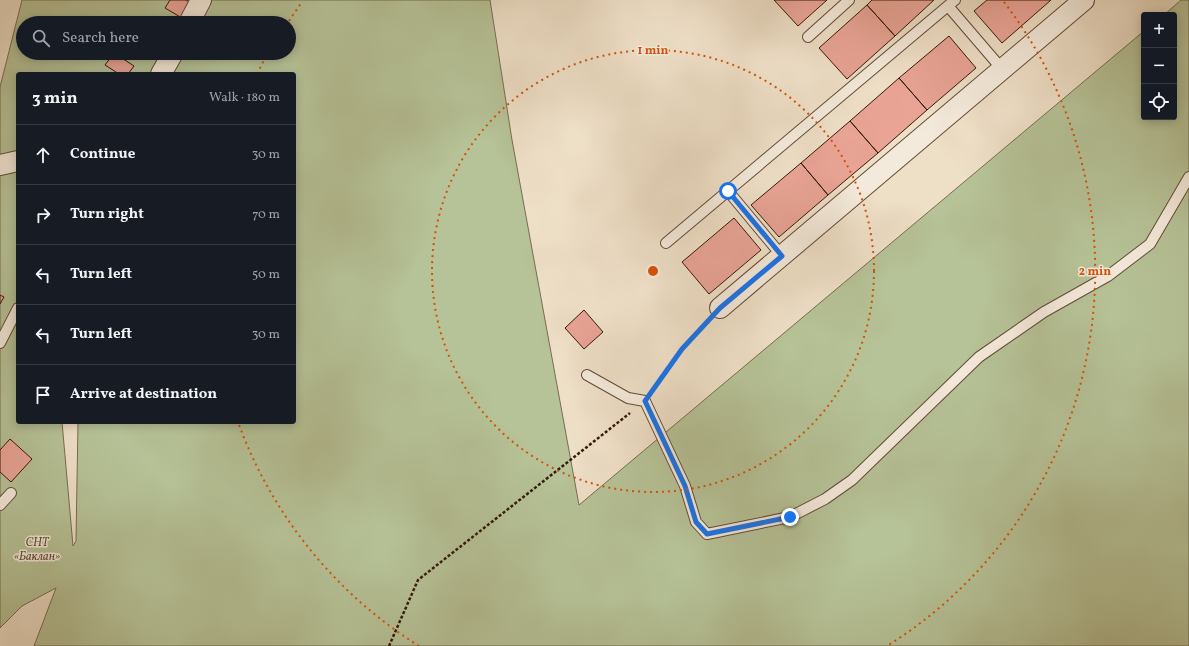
<!DOCTYPE html>
<meta charset="utf-8">
<style>
:root{--surface:#171b24;--page:#20242c;--text:#f1f3f6;--muted:#9ea1a6;--line:#363941}
body{margin:0;font-family:Vollkorn,serif;background:var(--page);color:var(--text)}
.controls{position:absolute;right:12px;top:12px;display:grid;overflow:hidden;border-radius:4px;box-shadow:0 2px 10px #0003}
.controls button{width:36px;height:36px;display:grid;place-items:center;padding:0;border:0;border-bottom:1px solid var(--line);background:var(--surface);color:var(--text);font:20px sans-serif}
.stop{position:absolute;width:12px;height:12px;margin:-9px;border:3px solid #1a73e8;border-radius:50%;background:#fff}
.stop.end{background:#1a73e8;border-color:#fff;box-shadow:0 1px 4px #0008}
.list{margin:0;padding:0;list-style:none}
h2{display:flex;justify-content:space-between;align-items:center;height:52px;margin:0;padding:0 16px;font-size:17px}
h2 small{font-size:13px;font-weight:400;color:var(--muted)}
.list li{display:grid;grid-template-columns:26px 1fr auto;gap:12px;align-items:center;box-sizing:border-box;height:60px;padding:0 16px;border-top:1px solid var(--line)}
.list b{display:block;font-size:15px;white-space:nowrap}
.list em{font-size:13px;font-style:normal;color:var(--muted)}
.icon{flex:none;width:22px;height:22px;fill:none;stroke:currentColor;stroke-width:2;stroke-linecap:round;stroke-linejoin:round}
.map{position:relative;flex:none;width:1189px;height:646px;overflow:hidden}
.search{position:absolute;background:var(--surface);box-shadow:0 2px 10px #0003;left:16px;top:16px;width:280px;height:44px;display:flex;align-items:center;gap:10px;box-sizing:border-box;padding:0 14px;border-radius:22px;color:var(--muted);font-size:15px}
.panel{position:absolute;background:var(--surface);box-shadow:0 2px 10px #0003;left:16px;top:72px;width:280px;height:352px;border-radius:4px}
.map>svg:first-child{display:block}
.green{fill:#b6c297;stroke:#766d50;fill-rule:evenodd}
.building{fill:#e9a496;stroke:#35180a}
.lines{fill:none;stroke-linecap:round;stroke-linejoin:round}
.service-casing{stroke:#634a39;stroke-width:12}
.minor-casing{stroke:#634a39;stroke-width:22}
.path{stroke:#35180a;stroke-width:2.5;stroke-dasharray:3 2;stroke-linecap:butt}
.service{stroke:#f4eadb;stroke-width:10}
.minor{stroke:#f4eadb;stroke-width:20}
.route{stroke:#1a73e8;stroke-width:5}
.ring{fill:none;stroke:#d6520c;stroke-width:2;stroke-dasharray:2 4}
.labels{text-anchor:middle;dominant-baseline:central;stroke-width:3;stroke-linejoin:round;paint-order:stroke}
.park-label{font-size:12px;font-style:italic;fill:#5c4b34;stroke:#f4eadb}
.centre{fill:#d6520c;stroke:#f4eadb;stroke-width:2}
.ring-label{font-size:12px;text-anchor:middle;font-weight:bold;fill:#d6520c;stroke:#f4eadb;stroke-width:3;stroke-linejoin:round;paint-order:stroke}
</style>
<div class="map">
<svg width="1189" height="646" viewBox="0 0 1189 646">
<rect width="100%" height="100%" fill="#eedfc7"/>
<filter id="stains"><feTurbulence type="fractalNoise" baseFrequency=".005" numOctaves="4"/><feColorMatrix values="0 0 0 0 .2 0 0 0 0 .09 0 0 0 0 .02 0 0 0 .5 -.17"/></filter>
<radialGradient id="worn" r=".72"><stop offset=".6" stop-color="#630" stop-opacity="0"/><stop offset="1" stop-color="#630" stop-opacity=".3"/></radialGradient>
<!-- green -->
<path class="green" d="M22,0H490L512,140L579,505L1144,31V117H1174V15H1164L1181,0H1189V646H34L56,588L22,606L0,628V87ZM23,23H289V53H23ZM18,74H294V422H78L76,541L73,546L62,422H18Z"/>
<!-- building -->
<path class="building" d="M170,0H186L191,3L182,18L165,8Z
M774,0H827L798,26Z
M872,0H934L895,36L867,5Z
M987,0H1051L1002,43L974,11Z
M867,5L895,36L847,79L819,48Z
M949,36L976,68L927,110L899,78Z
M114,53L134,66L128,74H119L105,65Z
M899,78L927,110L878,153L850,121Z
M850,121L878,153L828,195L801,163Z
M801,163L828,195L779,237L751,205Z
M734,218L761,250L709,294L682,262Z
M0,295L4,297L0,304Z
M584,310L603,332L584,349L565,328Z
M10,439L32,459L11,482L0,472V450Z"/>
<g class="lines">
<!-- service casing -->
<g class="service-casing">
<path id="service" d="M948,6L1002,69
M808,37L849,0
M728,191L782,256
M666,243L955,0
M0,343L18,308
M587,375L628,398L645,401L685,486L696,522L707,534L790,517L825,499L852,480L979,357L1044,312L1108,276L1150,244L1189,177
M0,505L11,493"/>
</g>
<!-- minor casing -->
<g class="minor-casing">
<path id="minor" d="M189,23L201,0
M161,74L173,53
M0,165L18,161
M720,308L1084,0"/>
</g>
<!-- path -->
<path class="path" d="M653,390L682,349L707,322
M389,646L418,580L630,413"/>
<!-- service -->
<use href="#service" class="service"/>
<!-- minor -->
<use href="#minor" class="minor"/>
</g>
<g class="lines">
<!-- route -->
<path class="route" d="M728,191L782,256L720,308L682,349L645,401L685,486L696,522L707,534L790,517"/>
</g>
<!-- distance rings -->
<g class="ring">
<circle cx="653" cy="271" r="221"/>
<path d="M419 646A442 442 0 0 1 238 422M257 74A442 442 0 0 1 268 53M289 21A442 442 0 0 1 302 2M1004 2A442 442 0 0 1 887 646"/>
</g>
<g class="labels">
<!-- park labels -->
<g class="park-label">
<text x="37" y="543">СНТ<tspan x="37" dy="14">«Баклан»</tspan></text>
</g>
</g>
<circle cx="653" cy="271" r="6" class="centre"/>
<g class="ring-label">
<text x="653" y="54">1 min</text>
<text x="1095" y="275">2 min</text>
</g>
<rect width="100%" height="100%" filter="url(#stains)"/>
<rect width="100%" height="100%" fill="url(#worn)"/>
</svg>
<div class="controls">
<button>+</button>
<button>−</button>
<button><svg class="icon" aria-label="locate" viewBox="0 0 24 24"><circle cx="12" cy="12" r="6"/><path d="M12 2v4M12 18v4M2 12h4M18 12h4"/></svg></button>
</div>
<div class="stop" style="left:728px;top:191px"></div>
<div class="stop end" style="left:790px;top:517px"></div>
<div class="search"><svg class="icon" aria-label="search" viewBox="0 0 24 24"><circle cx="10" cy="10" r="6"/><path d="M15 15l6 6"/></svg>Search here</div>
<section class="panel">
<h2>3 min<small>Walk · 180 m</small></h2>
<ul class="list">
<li><svg class="icon" aria-label="ahead" viewBox="0 0 24 24"><path d="M12 20V5M6 11l6-6 6 6"/></svg><div><b>Continue</b></div><em>30 m</em></li>
<li><svg class="icon" aria-label="right" viewBox="0 0 24 24"><path d="M7 20v-9h11M14 6l5 5-5 5"/></svg><div><b>Turn right</b></div><em>70 m</em></li>
<li><svg class="icon" aria-label="left" viewBox="0 0 24 24"><path d="M17 20v-9H6M10 6l-5 5 5 5"/></svg><div><b>Turn left</b></div><em>50 m</em></li>
<li><svg class="icon" aria-label="left" viewBox="0 0 24 24"><path d="M17 20v-9H6M10 6l-5 5 5 5"/></svg><div><b>Turn left</b></div><em>30 m</em></li>
<li><svg class="icon" aria-label="arrive" viewBox="0 0 24 24"><path d="M6 21V4h12l-3 4 3 4H6"/></svg><div><b>Arrive at destination</b></div></li>
</ul>
</section>
</div>
